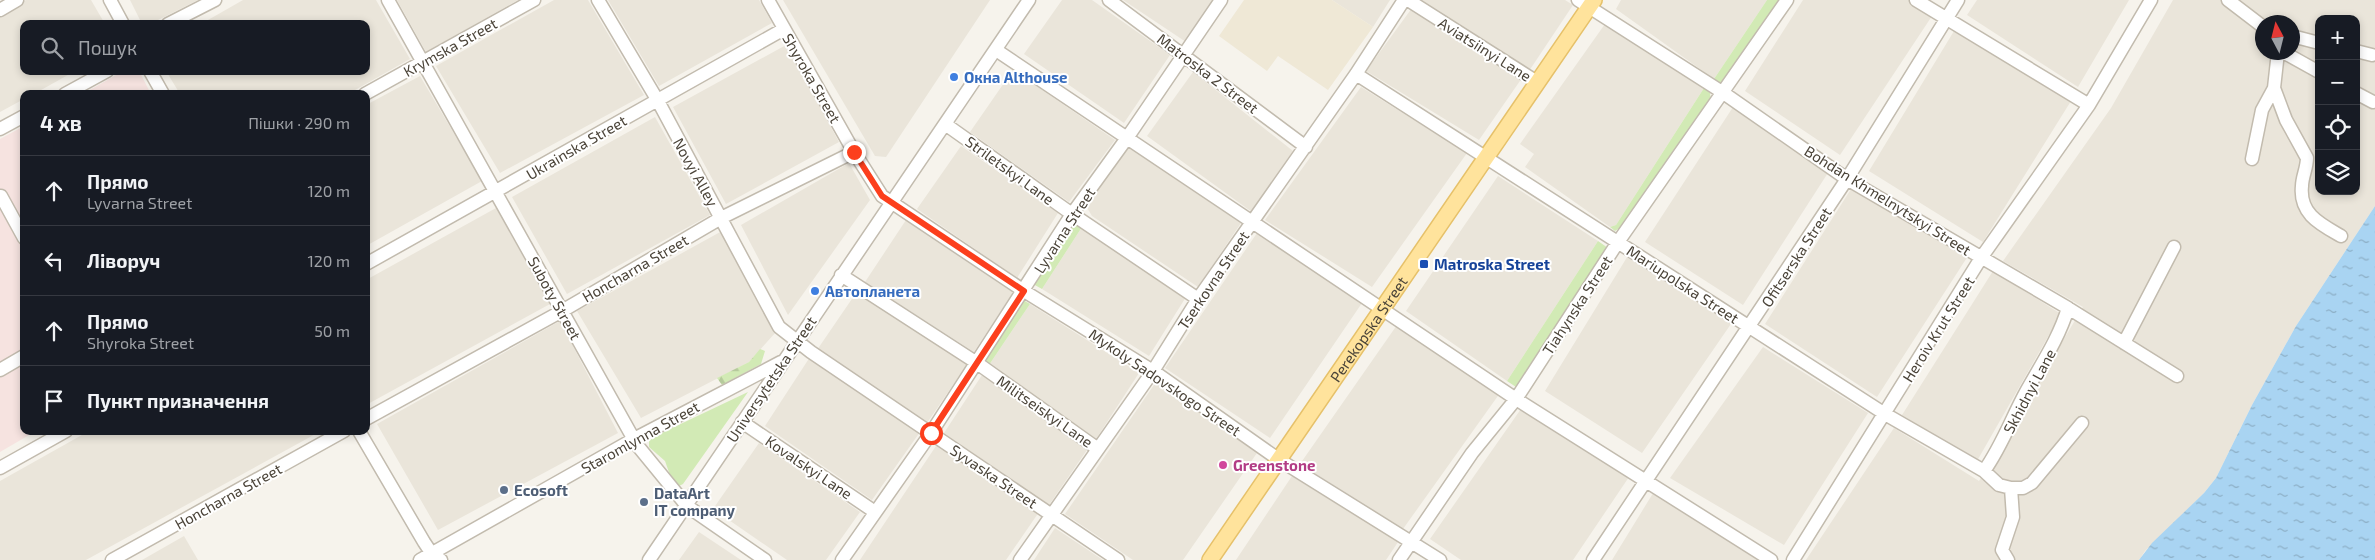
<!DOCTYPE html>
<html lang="uk">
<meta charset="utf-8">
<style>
:root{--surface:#171b24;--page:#20242c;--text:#f1f3f6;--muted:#9ea1a6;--line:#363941}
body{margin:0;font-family:"Exo 2",sans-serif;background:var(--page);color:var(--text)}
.controls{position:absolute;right:15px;top:15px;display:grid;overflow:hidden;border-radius:10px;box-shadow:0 2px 8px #0003}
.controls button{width:45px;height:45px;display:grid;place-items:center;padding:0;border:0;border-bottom:1px solid var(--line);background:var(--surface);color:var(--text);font:25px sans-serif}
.compass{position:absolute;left:2255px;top:15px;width:45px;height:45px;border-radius:50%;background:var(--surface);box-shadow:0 2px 8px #0003;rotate:353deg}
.stop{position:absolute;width:15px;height:15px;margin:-11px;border:4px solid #fc3f1d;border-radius:50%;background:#fff}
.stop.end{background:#fc3f1d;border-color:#fff;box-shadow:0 1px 5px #0008}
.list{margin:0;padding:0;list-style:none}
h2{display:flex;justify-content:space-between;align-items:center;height:65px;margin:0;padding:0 20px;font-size:21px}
h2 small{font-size:16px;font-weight:400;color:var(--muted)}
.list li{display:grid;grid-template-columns:32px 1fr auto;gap:15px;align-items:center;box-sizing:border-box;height:70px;padding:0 20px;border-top:1px solid var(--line)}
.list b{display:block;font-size:19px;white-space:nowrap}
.list p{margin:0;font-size:16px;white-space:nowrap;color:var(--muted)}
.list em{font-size:16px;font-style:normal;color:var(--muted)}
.icon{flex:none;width:28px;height:28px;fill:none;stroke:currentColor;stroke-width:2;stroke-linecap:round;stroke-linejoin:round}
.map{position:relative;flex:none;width:2375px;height:560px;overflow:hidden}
.search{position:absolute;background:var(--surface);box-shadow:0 2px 8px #0003;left:20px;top:20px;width:350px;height:55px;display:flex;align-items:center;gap:12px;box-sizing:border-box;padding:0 18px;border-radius:10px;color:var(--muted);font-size:19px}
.panel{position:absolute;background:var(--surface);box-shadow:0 2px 8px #0003;left:20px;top:90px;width:350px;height:345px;border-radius:10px}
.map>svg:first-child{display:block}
.residential{fill:#eae5da;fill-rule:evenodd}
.education{fill:#efe8d6}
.medical{fill:#f6e3e0}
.grass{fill:#d2eab5}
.forest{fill:url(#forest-firs)}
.water{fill:url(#water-ripples)}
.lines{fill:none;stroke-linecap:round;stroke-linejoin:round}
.minor-casing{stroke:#c2bbae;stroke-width:15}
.major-casing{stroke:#e6c16a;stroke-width:18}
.minor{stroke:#fff;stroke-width:12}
.major{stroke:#ffe39c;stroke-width:15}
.route{stroke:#fc3f1d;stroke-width:6}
.shop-dot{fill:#3f7fe0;stroke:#fff;stroke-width:2}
.transit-dot{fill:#1a4fb4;stroke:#fff;stroke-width:2}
.hotel-dot{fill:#d1479c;stroke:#fff;stroke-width:2}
.service-dot{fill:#5c6f8a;stroke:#fff;stroke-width:2}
.labels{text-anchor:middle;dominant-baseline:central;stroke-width:4;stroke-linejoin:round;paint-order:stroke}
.street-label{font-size:15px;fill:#4b4439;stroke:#fff}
.shop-label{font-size:15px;font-weight:bold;fill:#366cbe;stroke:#fff;text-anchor:start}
.transit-label{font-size:15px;font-weight:bold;fill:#164399;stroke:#fff;text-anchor:start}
.hotel-label{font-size:15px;font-weight:bold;fill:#b23c85;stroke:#fff;text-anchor:start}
.service-label{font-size:15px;font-weight:bold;fill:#4e5e75;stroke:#fff;text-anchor:start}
</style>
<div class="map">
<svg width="2375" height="560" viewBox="0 0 2375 560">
<defs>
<pattern id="forest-firs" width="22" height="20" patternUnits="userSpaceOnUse" patternTransform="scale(1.25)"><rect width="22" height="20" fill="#d2eab5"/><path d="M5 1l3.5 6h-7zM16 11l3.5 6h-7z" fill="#b6ca9c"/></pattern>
<pattern id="water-ripples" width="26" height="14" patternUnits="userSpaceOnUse" patternTransform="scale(1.25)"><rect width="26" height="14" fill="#a9d4f2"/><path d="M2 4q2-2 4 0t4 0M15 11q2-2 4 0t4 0" fill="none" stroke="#8caec5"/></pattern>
</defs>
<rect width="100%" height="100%" fill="#f6f3ec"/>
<!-- residential -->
<path class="residential" d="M26,0H91L105,24H24V71H75L34,94H24V99L0,112V15Z
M130,0H198L150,24H142Z
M243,0H376L410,59L348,94H180L166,71H366V24H201Z
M397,0H518L426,52Z
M554,0H588L644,95L500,173L436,66Z
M608,0H759L772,23L659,86Z
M783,0H990L886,157L875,156Z
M1062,0H1092L1170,55L1124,123L1024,54Z
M1123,0H1213L1186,42Z
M1332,0H1390L1373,27Z
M1419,0H1565L1573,5L1529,71Z
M1621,0H1767L1714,79L1616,9Z
M1803,0H1909L1932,16L1840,155L1745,91Z
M1977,0H2129L2078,87L1967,15Z
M2173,0H2375V206L2296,326L2252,405L2216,478L2204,493L2145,551L2139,560H1806L1894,428L1979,481L2083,307L2003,261L2111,108ZM2319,19H2356V191H2319ZM2262,22H2292V52H2262Z
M1412,8L1522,78L1479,140L1366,71Z
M1605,24L1704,88L1616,225L1610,227L1525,167L1534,154L1520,144Z
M1954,31L2071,101L1983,242L1869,171Z
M786,45L839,142L726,204L673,107Z
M1013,70L1115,140L1069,202L970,132Z
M1193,72L1293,151L1252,212L1147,136Z
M420,76L482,181L366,246V105Z
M1361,87L1467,153L1372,287L1265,220Z
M1735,104L1833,165L1743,305L1645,242Z
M655,117L710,215L567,294L512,197Z
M961,146L1058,213L1017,278L917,209Z
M1128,146L1241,223L1198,287L1092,216L1086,206Z
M849,163L870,200L788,315L741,225Z
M1498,176L1598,241L1507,381L1406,311Z
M1853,186L1968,256L1877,397L1765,324Z
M496,208L550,304L366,405V280Z
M906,220L1014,291L974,352L865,282Z
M1082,227L1186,297L1149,356L1042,289Z
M722,231L776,332L749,362L641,418L577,311Z
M1257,233L1362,303L1270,438L1165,368Z
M1629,254L1733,321L1642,453L1545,391Z
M1993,271L2061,314L1977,461L1902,415Z
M858,290L968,363L927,423L817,350Z
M1030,304L1139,373L1096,439L989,365Z
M560,321L618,433L438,530L377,424Z
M1397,325L1500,393L1403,529L1300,464Z
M1763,347L1868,413L1784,545L1670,478Z
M810,357L920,432L872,500L765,426Z
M982,375L1089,447L1049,505L944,433Z
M1156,382L1257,453L1183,560H1133L1065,514Z
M1523,406L1631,474L1573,560H1461L1430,539Z
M89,431H321L86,560H0V481Z
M759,443L860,512L826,560H787L713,509Z
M938,443L1039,512L1006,560H860Z
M1292,476L1398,542L1386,560H1236Z
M1655,490L1767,560H1612Z
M1055,528L1103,560H1034Z
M699,532L741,560H679Z
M184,536L198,560H142Z"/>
<!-- education -->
<path class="education" d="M1244,0H1332L1373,27L1328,90L1278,56L1267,71L1219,36Z"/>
<!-- medical -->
<path class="medical" d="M123,71H139L151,94H83Z
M24,126V431H36L0,452V139Z"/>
<!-- grass -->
<path class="grass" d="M1767,0H1783L1723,85L1714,79Z
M1704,88L1710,93L1711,102L1626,224L1615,231L1610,227L1616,225Z
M1073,221L1082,227L1042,289L1033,284Z
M1598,241L1608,248L1519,389L1507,381Z
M1023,300L1030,304L989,365L984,361Z
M748,392L683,484L679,486L671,478L665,461L649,447V439Z"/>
<!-- forest -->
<path class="forest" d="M760,349L765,351L761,364L722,385L717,378L749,362Z"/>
<!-- water -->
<path class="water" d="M2375,206V560H2139L2152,543L2204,493L2216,478L2252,405L2296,326Z"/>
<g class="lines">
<!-- minor casing -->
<g class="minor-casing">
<path id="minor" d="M110,0L123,24
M388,0L637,445L687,506L765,560
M598,0L658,101L779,327L811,352L1118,560
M768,0L854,152L882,196L1024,291L1153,371L1278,459L1440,560
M1109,0L1306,147
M1408,0L1537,82
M1578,0L1722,92L1847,179L2068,308L2177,376
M1916,0L2089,105
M2228,0L2262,26
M0,10L17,0
M168,24L215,0
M2292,36L2319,43
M996,50L1516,399L1771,560
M2356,51L2372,55
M2278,52L2274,88L2286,120L2307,158C2307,168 2302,177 2302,186C2299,214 2320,224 2341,236
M2283,52L2319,72
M150,71L163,94
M1356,74L1885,414L1984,471L1999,485L2011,488L2013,517L2002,550L2008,560
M2356,93L2373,102
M65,94L107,71
M365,94L534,0
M945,124L1072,214L1198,299
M0,129L24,116
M2252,159L2262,110L2274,88
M1,196L24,238
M366,264L784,29
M841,275L977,363L1098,449
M2124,343L2174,247
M0,370L24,356
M366,419L562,311L721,218L854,152
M742,422L875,512
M359,431L424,542L432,554L441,560
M0,468L66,431
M1984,471C2002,446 2012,417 2027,390C2042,363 2059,338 2068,308
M2011,488H2023L2032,483L2082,423
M112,560L344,431
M420,560L634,439L781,362
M649,560L1029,0
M842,560L931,433L1072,214L1127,138L1221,0
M1020,560L1153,371L1198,299L1356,74L1404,0
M1399,560L1472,453L1516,399L1618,242L1787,0
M1593,560L1847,179L1958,0
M1793,560L1981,258L2089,105L2151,0"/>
</g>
<!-- major casing -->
<g class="major-casing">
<g id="major">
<path id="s1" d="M1210,560L1594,0"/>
</g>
</g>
<!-- minor -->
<use href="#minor" class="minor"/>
<!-- major -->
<use href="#major" class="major"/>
</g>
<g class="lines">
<!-- route -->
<path class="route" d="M854,152L882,196L1024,291L931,433"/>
</g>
<!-- markers -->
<g class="shop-dot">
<circle cx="954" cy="77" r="5"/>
<circle cx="815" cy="291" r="5"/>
</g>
<rect class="transit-dot" x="1419" y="259" width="10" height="10" rx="2.5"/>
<circle class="hotel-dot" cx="1223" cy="465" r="5"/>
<g class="service-dot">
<circle cx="504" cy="490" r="5"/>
<circle cx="644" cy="502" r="5"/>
</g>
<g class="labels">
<!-- street labels -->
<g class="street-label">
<text transform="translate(450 47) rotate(-29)">Krymska Street</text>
<text transform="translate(1485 49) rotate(32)">Aviatsiinyi Lane</text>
<text transform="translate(1208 73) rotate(37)">Matroska 2 Street</text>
<text transform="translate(812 78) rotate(60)">Shyroka Street</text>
<text transform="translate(576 147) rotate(-30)">Ukrainska Street</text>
<text transform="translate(1010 170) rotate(36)">Striletskyi Lane</text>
<text transform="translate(696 172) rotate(61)">Novyi Alley</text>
<text transform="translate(1888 200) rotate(32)">Bohdan Khmelnytskyi Street</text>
<text transform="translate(1064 230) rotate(-57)">Lyvarna Street</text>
<text transform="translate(1796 257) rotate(-57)">Ofitserska Street</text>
<text transform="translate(635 268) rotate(-30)">Honcharna Street</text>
<text transform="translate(1213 280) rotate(-56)">Tserkovna Street</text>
<text transform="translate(1683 284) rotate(33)">Mariupolska Street</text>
<text transform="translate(555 298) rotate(61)">Suboty Street</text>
<text transform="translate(1577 305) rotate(-57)">Tiahynska Street</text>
<text stroke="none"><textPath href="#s1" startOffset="280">Perekopska Street</textPath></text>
<text transform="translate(1938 329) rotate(-58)">Heroiv Krut Street</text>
<text transform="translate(771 379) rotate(-56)">Universytetska Street</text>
<text transform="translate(1165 382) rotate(34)">Mykoly Sadovskogo Street</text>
<text transform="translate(2029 391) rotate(-62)">Skhidnyi Lane</text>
<text transform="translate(1045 411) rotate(35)">Militseiskyi Lane</text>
<text transform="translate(640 437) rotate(-29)">Staromlynna Street</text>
<text transform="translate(809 467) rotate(34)">Kovalskyi Lane</text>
<text transform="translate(994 476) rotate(34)">Syvaska Street</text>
<text transform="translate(228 496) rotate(-29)">Honcharna Street</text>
</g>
<!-- shop labels -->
<g class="shop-label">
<text x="964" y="77">Окна Althouse</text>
<text x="825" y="291">Автопланета</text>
</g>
<!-- transit labels -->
<g class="transit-label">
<text x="1434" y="264">Matroska Street</text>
</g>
<!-- hotel labels -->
<g class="hotel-label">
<text x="1233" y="465">Greenstone</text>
</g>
<!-- service labels -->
<g class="service-label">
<text x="514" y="490">Ecosoft</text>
<text x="654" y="493">DataArt<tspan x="654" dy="17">IT company</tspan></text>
</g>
</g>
</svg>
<div class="controls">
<button>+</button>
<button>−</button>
<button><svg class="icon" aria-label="locate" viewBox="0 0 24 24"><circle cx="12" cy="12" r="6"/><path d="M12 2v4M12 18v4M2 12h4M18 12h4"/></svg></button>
<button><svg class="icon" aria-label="layers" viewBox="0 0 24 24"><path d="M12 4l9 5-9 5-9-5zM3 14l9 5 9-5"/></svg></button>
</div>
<svg class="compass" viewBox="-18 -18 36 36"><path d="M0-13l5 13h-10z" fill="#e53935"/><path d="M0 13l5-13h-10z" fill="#9ea1a6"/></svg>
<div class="stop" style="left:931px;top:433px"></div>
<div class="stop end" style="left:854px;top:152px"></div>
<div class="search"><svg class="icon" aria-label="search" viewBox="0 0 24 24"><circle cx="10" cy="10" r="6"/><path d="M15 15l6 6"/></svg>Пошук</div>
<section class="panel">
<h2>4 хв<small>Пішки · 290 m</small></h2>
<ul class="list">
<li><svg class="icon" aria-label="ahead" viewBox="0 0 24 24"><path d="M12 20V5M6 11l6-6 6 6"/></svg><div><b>Прямо</b><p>Lyvarna Street</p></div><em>120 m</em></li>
<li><svg class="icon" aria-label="left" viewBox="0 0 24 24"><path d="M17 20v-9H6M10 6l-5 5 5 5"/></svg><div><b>Ліворуч</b></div><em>120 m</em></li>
<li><svg class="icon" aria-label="ahead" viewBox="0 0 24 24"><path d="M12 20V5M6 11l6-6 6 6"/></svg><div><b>Прямо</b><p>Shyroka Street</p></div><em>50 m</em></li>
<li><svg class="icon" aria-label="arrive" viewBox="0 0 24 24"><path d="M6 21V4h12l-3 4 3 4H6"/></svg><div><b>Пункт призначення</b></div></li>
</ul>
</section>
</div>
